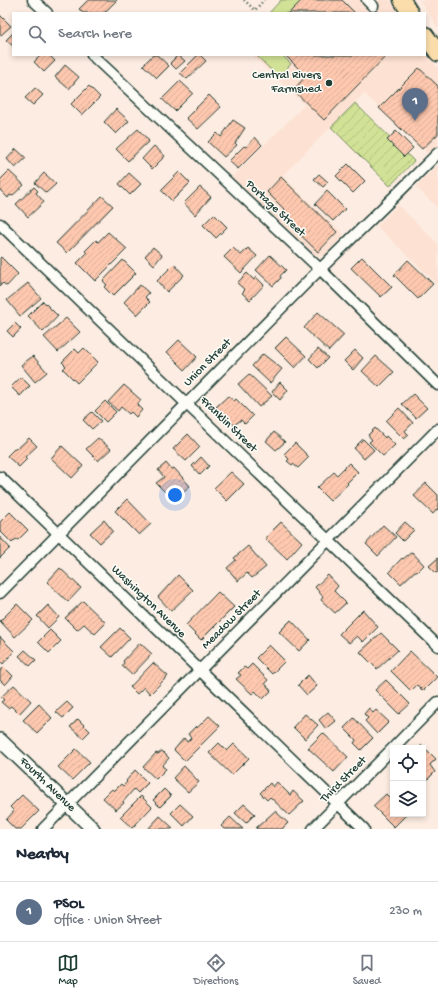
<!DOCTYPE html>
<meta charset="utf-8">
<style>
:root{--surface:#fff;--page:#f6f6f7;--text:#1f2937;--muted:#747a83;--line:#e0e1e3;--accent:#1f3d34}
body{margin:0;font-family:"Gochi Hand",sans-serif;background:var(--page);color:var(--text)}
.controls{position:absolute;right:12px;bottom:12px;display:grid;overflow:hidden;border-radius:0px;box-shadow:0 2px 6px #0003}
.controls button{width:36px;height:36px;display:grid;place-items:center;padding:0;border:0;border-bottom:1px solid var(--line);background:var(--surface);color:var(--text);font:20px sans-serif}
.you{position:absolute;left:175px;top:495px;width:14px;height:14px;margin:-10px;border:3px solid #fff;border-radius:50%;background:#1a73e8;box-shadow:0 0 0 6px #1a73e833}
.badge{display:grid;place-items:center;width:26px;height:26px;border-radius:50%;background:var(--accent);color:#fff;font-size:13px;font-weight:700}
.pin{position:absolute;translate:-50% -33px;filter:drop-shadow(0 1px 2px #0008)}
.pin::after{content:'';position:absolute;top:21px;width:14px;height:12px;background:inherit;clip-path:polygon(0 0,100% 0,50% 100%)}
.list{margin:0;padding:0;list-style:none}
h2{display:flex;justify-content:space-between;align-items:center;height:52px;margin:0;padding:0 16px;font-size:17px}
h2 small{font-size:13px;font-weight:400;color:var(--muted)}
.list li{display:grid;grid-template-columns:26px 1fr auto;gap:12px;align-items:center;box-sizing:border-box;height:60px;padding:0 16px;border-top:1px solid var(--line)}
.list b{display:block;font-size:15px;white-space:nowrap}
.list p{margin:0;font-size:13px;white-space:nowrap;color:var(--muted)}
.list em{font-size:13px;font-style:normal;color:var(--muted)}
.icon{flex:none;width:22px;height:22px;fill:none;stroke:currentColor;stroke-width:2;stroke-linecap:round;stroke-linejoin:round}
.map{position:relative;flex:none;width:438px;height:829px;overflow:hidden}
.search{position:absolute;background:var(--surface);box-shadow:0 2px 6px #0003;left:12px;right:12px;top:12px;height:44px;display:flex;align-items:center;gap:10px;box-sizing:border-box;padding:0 14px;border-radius:0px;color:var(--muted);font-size:15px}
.sheet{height:112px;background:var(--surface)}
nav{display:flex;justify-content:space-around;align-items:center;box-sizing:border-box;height:56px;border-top:1px solid var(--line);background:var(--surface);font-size:11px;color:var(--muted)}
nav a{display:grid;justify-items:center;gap:2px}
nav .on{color:var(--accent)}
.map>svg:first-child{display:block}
.built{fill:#fde1d2}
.grass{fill:#d1e296;stroke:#789065}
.garden{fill:url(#garden-furrows);stroke:#789065}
.building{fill:url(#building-hatch);stroke:#1f3d34}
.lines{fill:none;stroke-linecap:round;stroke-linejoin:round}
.minor-casing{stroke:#1f3d34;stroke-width:13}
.tertiary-casing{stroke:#1f3d34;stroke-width:16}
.primary-casing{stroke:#1f3d34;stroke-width:19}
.path{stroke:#1f3d34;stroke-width:2.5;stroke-dasharray:1 3;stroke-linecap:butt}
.minor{stroke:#fdfcf7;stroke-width:10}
.tertiary{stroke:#fdfcf7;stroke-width:13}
.primary{stroke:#faddab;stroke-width:16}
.poi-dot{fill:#1f3d34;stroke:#fdfcf7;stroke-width:1.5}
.labels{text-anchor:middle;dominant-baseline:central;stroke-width:3;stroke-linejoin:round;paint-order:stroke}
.poi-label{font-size:12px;fill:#1f3d34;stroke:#fdfcf7;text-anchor:end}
.street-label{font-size:12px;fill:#1f3d34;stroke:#fdfcf7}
</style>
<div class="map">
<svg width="438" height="829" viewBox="0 0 438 829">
<defs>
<pattern id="garden-furrows" width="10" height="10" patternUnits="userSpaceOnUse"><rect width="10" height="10" fill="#d1e296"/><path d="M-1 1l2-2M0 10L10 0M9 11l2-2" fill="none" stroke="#b3c382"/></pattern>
<pattern id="building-hatch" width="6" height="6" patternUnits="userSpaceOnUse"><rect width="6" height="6" fill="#fec8af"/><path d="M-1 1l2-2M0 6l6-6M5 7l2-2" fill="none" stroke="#d9ad97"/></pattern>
</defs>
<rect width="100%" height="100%" fill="#fdece1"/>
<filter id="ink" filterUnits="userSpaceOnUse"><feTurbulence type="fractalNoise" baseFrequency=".025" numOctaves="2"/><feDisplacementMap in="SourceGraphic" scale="8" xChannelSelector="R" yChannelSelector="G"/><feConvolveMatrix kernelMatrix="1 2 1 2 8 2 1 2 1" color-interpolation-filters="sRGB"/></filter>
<g filter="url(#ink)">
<!-- built -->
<path class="built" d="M302,0H390L398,13H289Z
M420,0H438V28L433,20Z
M425,51L438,68V163L364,93L282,176L344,235L325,255L319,256L314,254L232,177L305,105L252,55H425Z
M438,165V208L416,187Z
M398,205L438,244V285L377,226Z"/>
<!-- grass -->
<path class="grass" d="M281,0H302L289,13H269Z
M256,55H282L291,64L278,77Z"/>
<!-- garden -->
<path class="garden" d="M355,103L414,161L390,186L331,127Z"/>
<!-- building -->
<path class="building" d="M88,0H117L104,13H83L79,9Z
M302,0H342L355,13H289Z
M0,15L11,26L0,36Z
M13,33V46L6,40Z
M41,55H49L55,61L44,72L34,62Z
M153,55H157L169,66L157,78L143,65Z
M178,55L185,61L176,69L170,63Z
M198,55H200L206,61L187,79L180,73Z
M285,55H387L324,120L293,90L306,76Z
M65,65L79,77L69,89L55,77Z
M419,68L438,86V134L422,149L379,108Z
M180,81L193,93L175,111L162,99Z
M89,86L100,97L82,115L71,104Z
M35,88L43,95L33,105L25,98Z
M209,95L221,107L198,129L186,118Z
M116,109L129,121L116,134L104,122Z
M233,120L245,128L235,143L237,145L224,157L208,142L217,133L221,137Z
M138,129L149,141L128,161L116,149Z
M396,131L413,148L404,157L387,140Z
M255,137L262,145L238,169L229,161L244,146L246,147Z
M154,146L165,156L152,169L142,159Z
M16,149L26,158L15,168L7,159Z
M348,164L365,181L353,193L336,176Z
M9,171L24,185L12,196L10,195L8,198L0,190V180Z
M179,172L190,183L172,201L161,190Z
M44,173L56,184L46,193L35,183Z
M129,173L141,184L130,195L119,184Z
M319,174L328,182L323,187L314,179Z
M281,177L337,232L318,252L280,215L285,210L267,192Z
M34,187L38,191L36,193L44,202L28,217L16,204Z
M200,187L211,197L195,215L184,203Z
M327,191L345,209L333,221L315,204Z
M102,196L113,206L67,253L56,243Z
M214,214L227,227L216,238L203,225Z
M108,232L127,249L95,281L77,263L87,253L85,251L96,240L98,242Z
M153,247L162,255L154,265L145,256Z
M233,248L241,255L248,248L257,256L241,273L224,257Z
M270,255L286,270L280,276L281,278L273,286L256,270Z
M1,257L18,274L7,286L3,283L0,286V258Z
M362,257L392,287L381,297L351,268Z
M123,260L136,273L113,296L104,287L107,285L103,281Z
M408,260L433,284L418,299L394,275Z
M174,264L184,275L167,292L157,281Z
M247,273L254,280L256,277L264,285L250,300L242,293L245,290L237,283Z
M28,283L41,298L20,316L7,300Z
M140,285L149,293L145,297L150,302L137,315L124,302Z
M43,301L58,316L43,332L28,316Z
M318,312L344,335L329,351L304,328Z
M66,318L80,332L58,352L44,337Z
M15,323L21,329L13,337L7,331Z
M286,337L306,356L295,368L275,348Z
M179,340L197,357L185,370L167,352Z
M84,348L98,362L77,383L63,369L66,366L62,362L75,349L79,353Z
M318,349L328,358L318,368L309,359Z
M355,350L363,358L353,370L344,361Z
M263,354L282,369L270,383L252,366Z
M33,356L47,372L35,382L21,365Z
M376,356L394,372L379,387L362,371Z
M249,374L272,396L259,407L238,384Z
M21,377L30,386L20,396L11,387Z
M280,382L288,390L280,400L272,392Z
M124,385L141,400L137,405L142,410L136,417L131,412L129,414L121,407L118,411L108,402Z
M413,394L427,408L416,418L402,404Z
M228,396L234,401L236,399L253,416L245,424L241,420L234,425L216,407Z
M105,401L116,412L106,422L95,411Z
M399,408L413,423L405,431L409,435L404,439L386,421Z
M92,412L101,421L92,429L83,420Z
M375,428L385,438L386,436L395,445L383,456L369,442L372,440L368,435Z
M274,432L285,442L276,450L266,441Z
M188,434L200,447L186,461L173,449Z
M29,438L37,446L25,457L27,459L19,467L7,456L16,447L17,449Z
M98,438L111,449L98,461L86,449Z
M363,439L374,450L364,459L354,448Z
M295,443L309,457L298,468L293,464L292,465L287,461L289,459L284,454Z
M62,446L83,466L72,478L51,458Z
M201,457L209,466L200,475L192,466Z
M166,463L171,469L174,468L190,486L176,497L169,490L166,493L156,483L164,477L158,470Z
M349,463L358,472L347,483L348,484L330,501L317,488L334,472L337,475Z
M231,472L244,484L227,501L214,488Z
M426,483L438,495V510L437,509L433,514L414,496Z
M127,499L151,524L139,535L115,511Z
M10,512L28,530L18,540L16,539L12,543L0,531V522Z
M104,520L113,531L100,543L90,533Z
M281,522L302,542L287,559L265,538Z
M405,522L414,530L403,541L395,533Z
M383,525L396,537L378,556L366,544Z
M0,537L10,548L0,558Z
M248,546L266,567L252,578L247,573L238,581L227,568L236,560L234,558Z
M412,552L424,565L417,572L415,571L401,584L389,572L402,558L403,559Z
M438,558V572L436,573L429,566Z
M60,568L81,588L68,602L47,582Z
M178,575L193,590L171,611L158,597Z
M328,575L338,586L334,591L346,603L335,613L321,600L323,597L315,587Z
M218,592L234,607L201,640L186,625Z
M83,601L106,623L95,634L84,624L77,630L65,618Z
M17,604L33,620L15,637L0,621Z
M48,605L59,617L48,628L37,616Z
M363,610L378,627L363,642L357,636L349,643L339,634Z
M291,620L310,640L299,651L279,632Z
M120,628L130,638L112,657L101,647Z
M50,630L61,641L49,653L38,642Z
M381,633L398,650L377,669L360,652Z
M0,637L14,651L3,664L0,661Z
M140,643L152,654L132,675L122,666L124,663L123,661Z
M269,645L285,661L272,674L256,658Z
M25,650L36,660L30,666L19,656Z
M410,651L437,677L423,691L417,685L411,691L391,671Z
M153,663L168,676L150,694L144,687L137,694L130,687Z
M252,664L268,680L265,683L271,691L263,699L255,691L252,694L236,679L241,675L238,673L244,667L247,669Z
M4,667L13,676L5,685L0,680V671Z
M308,675L317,686L307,695L298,685Z
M386,680L410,704L399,714L375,690Z
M14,685L31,701L19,714L11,706L8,708L1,702L4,700L1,697Z
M67,702L73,708L63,718L56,712Z
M39,704L52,718L37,733L23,720Z
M369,708L373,713L376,710L389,722L377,734L365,721L368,718L364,714Z
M328,712L336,721L326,729L319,720Z
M305,714L318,725L305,739L293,727Z
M209,716L220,726L185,761L174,750L184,738L187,742L191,738L188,734L196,726L197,728Z
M354,718L373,738L361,750L354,743L356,740L344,728Z
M78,719L90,731L83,738L70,727Z
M323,733L348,757L334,772L308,748Z
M219,743L227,751L234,744L249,758L232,775L209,753Z
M422,745L436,759L430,765L435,772L426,781L423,778V748H419Z
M76,749L90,762L72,780L58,767Z
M162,751L169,758L162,766L166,769L156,779L143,767L156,753L158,754Z
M184,766L199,782L188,792L173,778Z
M135,770L148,783L138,793L134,789L123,802L124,803L116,810L103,798L112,789L114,791L121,784L123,786L127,782L126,781Z
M277,782L290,795L293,791L304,801L289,815L270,797L267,800L260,793L270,783L273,787Z
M164,789L171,796L160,807L153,800Z
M386,794L393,801V814H406V815L394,827L373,806Z
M22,795L39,811L21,829H15L6,820L14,811L10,807Z
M141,796L152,807L132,828L120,817Z
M180,804L193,816L184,826L171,813Z
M244,804L255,814L246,823L235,813Z
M275,811L288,823L282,829H257L256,828Z
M160,816L173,828L172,829H148Z
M230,817L243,829H224L221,826Z"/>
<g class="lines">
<!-- minor casing -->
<g class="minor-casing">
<path id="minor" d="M33,0L47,13
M367,0L373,6
M92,55L320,269L438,385
M0,224L438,646
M0,477L364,829
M0,593L309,280L401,190L438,153
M393,748L438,702
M43,829L438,429
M313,829L393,748"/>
</g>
<!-- tertiary casing -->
<g class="tertiary-casing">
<path id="tertiary" d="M0,740L93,829"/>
</g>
<!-- primary casing -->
<g class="primary-casing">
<path id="primary" d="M402,0L410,13
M425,35L438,53"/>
</g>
<!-- path -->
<path class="path" d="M244,0L255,10L264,0"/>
<!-- minor -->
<use href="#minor" class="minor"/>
<!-- tertiary -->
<use href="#tertiary" class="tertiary"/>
<!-- primary -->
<use href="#primary" class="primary"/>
</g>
</g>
<!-- markers -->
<circle class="poi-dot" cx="329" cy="83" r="4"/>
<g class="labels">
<!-- poi labels -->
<g class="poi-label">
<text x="321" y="76">Central Rivers<tspan x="321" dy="14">Farmshed</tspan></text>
</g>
<!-- street labels -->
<g class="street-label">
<text transform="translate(275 209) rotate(43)">Portage Street</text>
<text transform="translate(208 363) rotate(-45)">Union Street</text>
<text transform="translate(228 425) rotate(44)">Franklin Street</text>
<text transform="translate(148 602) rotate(44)">Washington Avenue</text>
<text transform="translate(232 620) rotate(-45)">Meadow Street</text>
<text transform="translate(344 780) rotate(-45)">Third Street</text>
<text transform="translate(47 785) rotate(44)">Fourth Avenue</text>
</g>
</g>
</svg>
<div class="controls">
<button><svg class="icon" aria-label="locate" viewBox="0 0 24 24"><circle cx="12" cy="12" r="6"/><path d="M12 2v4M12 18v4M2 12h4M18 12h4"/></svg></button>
<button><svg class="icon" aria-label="layers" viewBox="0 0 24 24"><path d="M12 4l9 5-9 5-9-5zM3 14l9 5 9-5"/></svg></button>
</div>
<div class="you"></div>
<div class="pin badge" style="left:415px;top:121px;background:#5c6f8a">1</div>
<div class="search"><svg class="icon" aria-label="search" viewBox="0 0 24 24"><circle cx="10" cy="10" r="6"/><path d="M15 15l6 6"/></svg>Search here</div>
</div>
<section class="sheet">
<h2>Nearby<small></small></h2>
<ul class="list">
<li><span class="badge" style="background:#5c6f8a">1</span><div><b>PSOL</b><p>Office · Union Street</p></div><em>230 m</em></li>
</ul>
</section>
<nav>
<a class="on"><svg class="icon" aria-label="map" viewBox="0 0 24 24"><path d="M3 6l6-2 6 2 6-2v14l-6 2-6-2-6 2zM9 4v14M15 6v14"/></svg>Map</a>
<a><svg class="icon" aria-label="directions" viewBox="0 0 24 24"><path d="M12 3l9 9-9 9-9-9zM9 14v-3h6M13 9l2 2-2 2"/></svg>Directions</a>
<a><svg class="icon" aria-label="saved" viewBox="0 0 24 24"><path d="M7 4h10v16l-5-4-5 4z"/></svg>Saved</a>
</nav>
